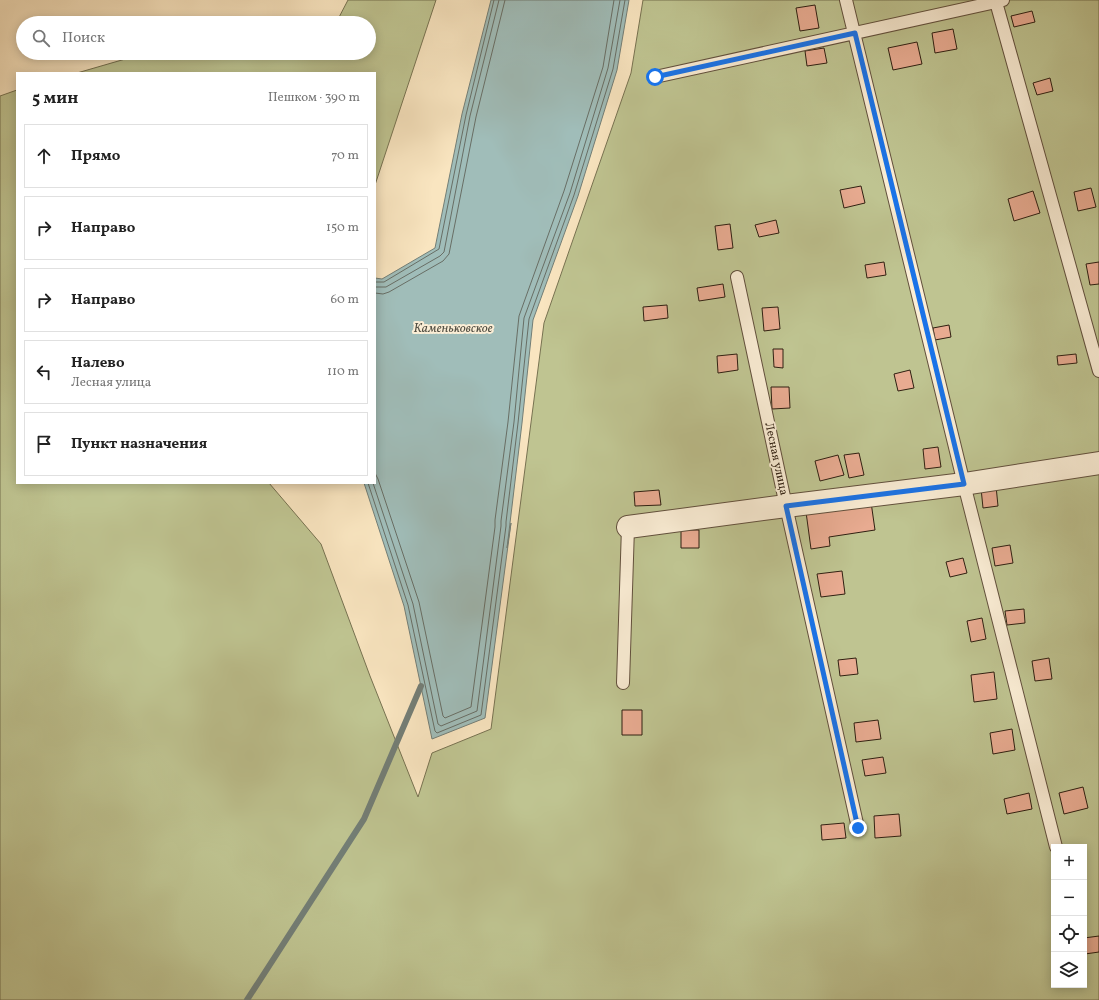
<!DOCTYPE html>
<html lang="ru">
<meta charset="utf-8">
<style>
:root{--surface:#fff;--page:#f6f6f6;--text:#222;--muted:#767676;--line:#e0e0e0}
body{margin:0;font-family:Vollkorn,serif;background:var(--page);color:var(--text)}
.controls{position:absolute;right:12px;bottom:12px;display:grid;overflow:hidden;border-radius:0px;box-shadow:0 2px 10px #0003}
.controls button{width:36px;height:36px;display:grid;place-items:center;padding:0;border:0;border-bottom:1px solid var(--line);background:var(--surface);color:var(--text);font:20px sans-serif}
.stop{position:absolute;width:12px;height:12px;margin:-9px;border:3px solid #1a73e8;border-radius:50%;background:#fff}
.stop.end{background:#1a73e8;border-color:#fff;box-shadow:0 1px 4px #0008}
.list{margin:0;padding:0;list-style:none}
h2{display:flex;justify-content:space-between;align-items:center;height:52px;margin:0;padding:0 16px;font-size:17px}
h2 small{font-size:13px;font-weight:400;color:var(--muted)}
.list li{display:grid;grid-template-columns:26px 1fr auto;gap:12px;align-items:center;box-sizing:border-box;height:64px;margin:0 8px 8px;padding:0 8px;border:1px solid var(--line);border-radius:0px}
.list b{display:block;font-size:15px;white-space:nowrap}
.list p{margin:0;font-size:13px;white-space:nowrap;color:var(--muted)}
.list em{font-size:13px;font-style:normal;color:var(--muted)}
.icon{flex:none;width:22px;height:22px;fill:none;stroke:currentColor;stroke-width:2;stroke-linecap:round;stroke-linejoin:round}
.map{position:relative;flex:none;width:1099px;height:1000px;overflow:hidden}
.search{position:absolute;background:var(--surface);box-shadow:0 2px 10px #0003;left:16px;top:16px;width:360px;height:44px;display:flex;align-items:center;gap:10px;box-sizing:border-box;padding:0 14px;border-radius:22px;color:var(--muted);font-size:15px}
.panel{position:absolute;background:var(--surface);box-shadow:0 2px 10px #0003;left:16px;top:72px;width:360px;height:412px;border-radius:0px}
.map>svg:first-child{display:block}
.green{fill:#bfc491;stroke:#777251;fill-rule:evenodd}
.water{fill:#a0bdb9;stroke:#737e76}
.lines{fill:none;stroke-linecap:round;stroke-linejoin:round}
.shore{stroke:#686e65;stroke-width:1}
.stream{stroke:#737e76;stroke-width:6}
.building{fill:#e8ab91;stroke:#2f1f11}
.service-casing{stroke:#62503d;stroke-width:14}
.minor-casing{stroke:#62503d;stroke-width:24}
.service{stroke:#fbeed6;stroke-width:12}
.minor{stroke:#fbeed6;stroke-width:22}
.route{stroke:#1a73e8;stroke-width:5}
.labels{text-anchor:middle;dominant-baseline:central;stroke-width:4;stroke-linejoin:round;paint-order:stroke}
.street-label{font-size:12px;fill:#2f1f11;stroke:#fbeed6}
.water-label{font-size:13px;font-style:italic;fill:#514e43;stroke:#fbeed6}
</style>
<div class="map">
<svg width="1099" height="1000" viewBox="0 0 1099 1000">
<rect width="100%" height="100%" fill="#f9e5c0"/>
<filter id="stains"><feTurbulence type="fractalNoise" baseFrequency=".005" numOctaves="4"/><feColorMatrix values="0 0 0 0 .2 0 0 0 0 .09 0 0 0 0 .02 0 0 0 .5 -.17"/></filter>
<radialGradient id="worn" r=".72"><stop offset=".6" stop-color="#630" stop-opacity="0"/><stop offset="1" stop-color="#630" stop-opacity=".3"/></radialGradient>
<!-- green -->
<path class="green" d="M348,0H436L375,185V73H77L146,53H369V23H336Z
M643,0H1099V1000H0V96L17,90V483H269L321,544L370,676L418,797L432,753L491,729L544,323L631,73ZM1054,847H1084V985H1054Z"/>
<!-- water -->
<path class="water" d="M491,0H629L617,70L578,196L533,320L522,423L507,548L511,523L485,718L432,739L404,606L364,483H375V278L382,279L435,248L462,114Z"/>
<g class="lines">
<!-- shore -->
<path class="shore" d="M375,282H384L439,249L466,115L494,0
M375,287H386L440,256L444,252L470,116L499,0
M375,293L383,294L389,292L443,261L449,254L476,117L505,0
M375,473L378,479L419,602L443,716L445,718L471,707L495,527V520L508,422L519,316L564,191L603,67L614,0
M368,483L408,605L435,731L437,733L481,715L506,526V522L518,423L529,319L574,195L613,69L625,0
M373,483L413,604L438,724L441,726L477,711L501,526V521L514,422L524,318L570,193L608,68L620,0"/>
<!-- stream -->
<path class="stream" d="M247,1000L364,819L421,686"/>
</g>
<!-- building -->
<path class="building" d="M815,5L819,28L800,31L796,8Z
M1032,11L1035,22L1014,27L1011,16Z
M953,29L957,49L935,53L932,33Z
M917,42L922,64L893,70L888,48Z
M824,48L827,63L807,66L805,51Z
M1050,78L1053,91L1037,95L1033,83Z
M861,186L865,203L844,208L840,190Z
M1091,188L1096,207L1078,211L1074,192Z
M1033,191L1040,213L1014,221L1008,199Z
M776,220L779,233L759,237L755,225Z
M730,224L733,248L718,250L715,226Z
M884,262L886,275L867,278L865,265Z
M1099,262V284L1090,285L1086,264Z
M723,284L725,297L699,301L697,288Z
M667,305L668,318L644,321L643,307Z
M778,307L780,329L764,331L762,308Z
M949,325L951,337L935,340L933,328Z
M773,349H783V368L774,367Z
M737,354L738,370L718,373L717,356Z
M1076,354L1077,363L1058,365L1057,356Z
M910,370L914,388L898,391L894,374Z
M771,387H789L790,408L772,409Z
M938,447L941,467L925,469L923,449Z
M859,453L864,475L849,478L844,455Z
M838,455L844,475L820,481L815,461Z
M996,486L998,506L983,508L981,488Z
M659,490L661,505L635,506L634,492Z
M871,502L875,530L829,537L830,546L811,549L806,512Z
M681,530H699V548H681Z
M1010,545L1013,563L995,566L992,548Z
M963,558L967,573L950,577L946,562Z
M842,571L845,594L821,597L817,574Z
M1024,609L1025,623L1007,625L1005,611Z
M982,618L986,639L971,642L967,621Z
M856,658L858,674L840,676L838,660Z
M1049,658L1052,679L1035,681L1032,661Z
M994,672L997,699L974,702L971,675Z
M622,710H642V735H622Z
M878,720L881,739L856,742L854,723Z
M1012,729L1015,750L993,754L990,733Z
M883,757L886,773L865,776L862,760Z
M1083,787L1088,808L1064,814L1059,793Z
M1029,793L1032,809L1007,814L1004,799Z
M899,814L901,836L875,838L874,816Z
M844,823L846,838L822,840L821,825Z
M1099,936V952L1085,954L1084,938Z"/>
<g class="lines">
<!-- service casing -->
<g class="service-casing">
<path id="service" d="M846,0L964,484L1056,847
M1003,0L996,2L1099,371
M655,77L996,2
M737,277L786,506L858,828
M623,683L628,527"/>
</g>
<!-- minor casing -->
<g class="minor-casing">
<path id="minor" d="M628,527L786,506L964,484L1099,463"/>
</g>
<!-- service -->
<use href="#service" class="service"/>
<!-- minor -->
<use href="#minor" class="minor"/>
</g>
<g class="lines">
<!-- route -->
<path class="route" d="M655,77L855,33L964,484L786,506L858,828"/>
</g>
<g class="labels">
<!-- street labels -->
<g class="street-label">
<text transform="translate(776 459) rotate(78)">Лесная улица</text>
</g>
<!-- water labels -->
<g class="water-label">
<text x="453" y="329">Каменьковское</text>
</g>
</g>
<rect width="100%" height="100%" filter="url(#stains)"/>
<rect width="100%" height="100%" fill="url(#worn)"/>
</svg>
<div class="controls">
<button>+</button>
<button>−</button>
<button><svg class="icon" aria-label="locate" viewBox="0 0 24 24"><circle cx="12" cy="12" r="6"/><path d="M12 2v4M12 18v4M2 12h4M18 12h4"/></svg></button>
<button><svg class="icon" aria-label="layers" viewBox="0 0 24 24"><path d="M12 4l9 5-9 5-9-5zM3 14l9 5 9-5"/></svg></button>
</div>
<div class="stop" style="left:655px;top:77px"></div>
<div class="stop end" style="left:858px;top:828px"></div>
<div class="search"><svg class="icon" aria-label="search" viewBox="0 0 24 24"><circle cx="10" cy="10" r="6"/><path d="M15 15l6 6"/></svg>Поиск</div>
<section class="panel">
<h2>5 мин<small>Пешком · 390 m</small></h2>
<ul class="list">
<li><svg class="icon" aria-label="ahead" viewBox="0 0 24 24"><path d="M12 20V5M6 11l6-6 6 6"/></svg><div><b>Прямо</b></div><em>70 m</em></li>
<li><svg class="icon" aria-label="right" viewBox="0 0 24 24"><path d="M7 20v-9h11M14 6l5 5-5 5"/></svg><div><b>Направо</b></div><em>150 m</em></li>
<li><svg class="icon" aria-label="right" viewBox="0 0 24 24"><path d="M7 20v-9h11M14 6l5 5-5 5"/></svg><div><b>Направо</b></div><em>60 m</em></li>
<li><svg class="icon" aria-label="left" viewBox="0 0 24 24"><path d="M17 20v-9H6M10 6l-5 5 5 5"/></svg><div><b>Налево</b><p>Лесная улица</p></div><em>110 m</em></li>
<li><svg class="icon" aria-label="arrive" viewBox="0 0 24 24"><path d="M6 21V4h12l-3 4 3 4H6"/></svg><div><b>Пункт назначения</b></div></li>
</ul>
</section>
</div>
